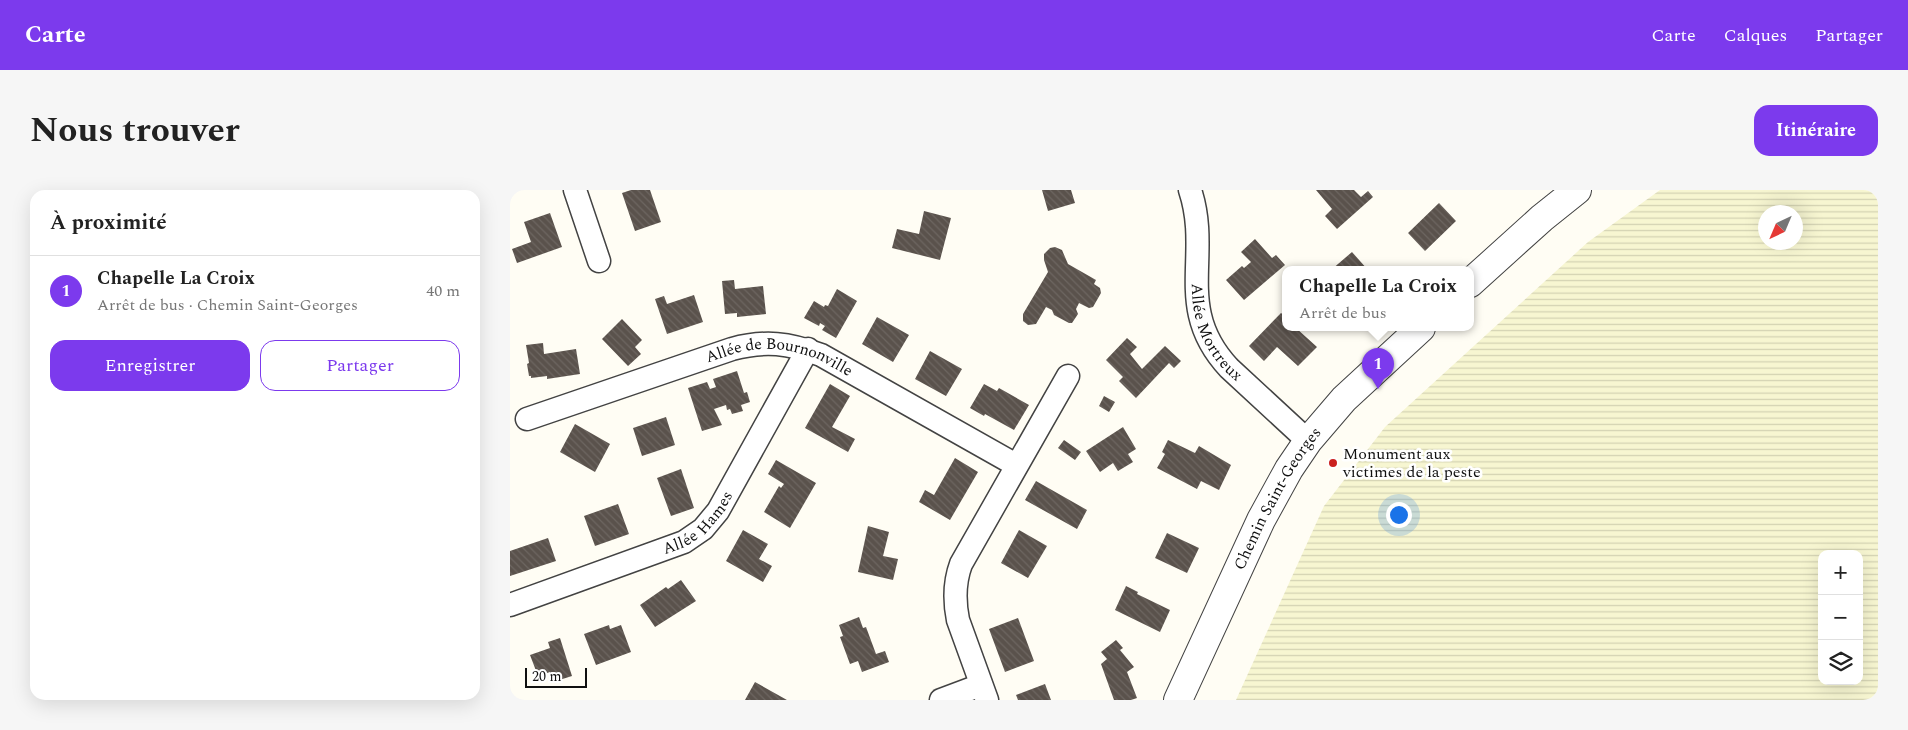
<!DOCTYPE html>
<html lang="fr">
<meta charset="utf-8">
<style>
:root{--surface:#fff;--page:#f6f6f6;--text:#222;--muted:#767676;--line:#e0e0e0;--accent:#7c3aed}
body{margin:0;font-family:Spectral,serif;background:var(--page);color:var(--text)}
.controls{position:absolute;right:15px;bottom:15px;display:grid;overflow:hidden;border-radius:10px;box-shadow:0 5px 20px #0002}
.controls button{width:45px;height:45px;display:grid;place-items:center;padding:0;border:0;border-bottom:1px solid var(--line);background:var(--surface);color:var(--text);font:25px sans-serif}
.compass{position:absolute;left:1248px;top:15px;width:45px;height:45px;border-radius:50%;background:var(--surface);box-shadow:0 5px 20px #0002;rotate:224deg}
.scale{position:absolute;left:15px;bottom:12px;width:62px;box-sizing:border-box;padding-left:5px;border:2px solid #101010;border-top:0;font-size:14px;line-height:18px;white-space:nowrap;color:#101010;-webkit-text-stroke:4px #fff;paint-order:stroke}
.you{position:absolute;left:888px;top:324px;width:18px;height:18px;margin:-12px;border:4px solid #fff;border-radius:50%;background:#1a73e8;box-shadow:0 0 0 8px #1a73e833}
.badge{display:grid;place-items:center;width:32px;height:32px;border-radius:50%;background:var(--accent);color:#fff;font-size:16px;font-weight:700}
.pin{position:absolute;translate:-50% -41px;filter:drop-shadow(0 1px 2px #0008)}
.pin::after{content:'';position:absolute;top:26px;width:18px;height:15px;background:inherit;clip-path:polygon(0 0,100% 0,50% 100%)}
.popup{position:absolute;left:772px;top:76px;width:192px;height:65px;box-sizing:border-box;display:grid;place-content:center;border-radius:10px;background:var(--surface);filter:drop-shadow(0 1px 4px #0005);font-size:16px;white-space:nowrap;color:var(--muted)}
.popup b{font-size:19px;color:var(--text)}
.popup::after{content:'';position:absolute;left:50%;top:100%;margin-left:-10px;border:10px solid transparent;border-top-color:var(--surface)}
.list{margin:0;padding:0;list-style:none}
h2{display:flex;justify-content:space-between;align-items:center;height:65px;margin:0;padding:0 20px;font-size:21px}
h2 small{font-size:16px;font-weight:400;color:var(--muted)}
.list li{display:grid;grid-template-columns:32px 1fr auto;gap:15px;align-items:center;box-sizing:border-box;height:70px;padding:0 20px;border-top:1px solid var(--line)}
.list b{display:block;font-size:19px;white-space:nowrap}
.list p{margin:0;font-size:16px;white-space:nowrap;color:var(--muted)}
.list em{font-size:16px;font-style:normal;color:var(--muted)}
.actions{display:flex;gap:10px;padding:15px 20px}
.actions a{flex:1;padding:11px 0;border:1px solid var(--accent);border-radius:15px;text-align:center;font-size:18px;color:var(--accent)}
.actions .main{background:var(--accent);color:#fff}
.icon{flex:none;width:28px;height:28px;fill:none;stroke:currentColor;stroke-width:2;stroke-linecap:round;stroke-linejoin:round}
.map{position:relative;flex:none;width:1368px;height:510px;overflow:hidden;border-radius:15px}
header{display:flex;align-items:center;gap:30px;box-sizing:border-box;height:70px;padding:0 25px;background:var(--accent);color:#fff}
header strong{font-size:24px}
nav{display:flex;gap:28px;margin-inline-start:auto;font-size:18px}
.intro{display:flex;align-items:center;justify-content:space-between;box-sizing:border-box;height:120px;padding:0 30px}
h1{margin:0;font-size:35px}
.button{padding:12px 22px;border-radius:15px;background:var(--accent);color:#fff;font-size:18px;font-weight:700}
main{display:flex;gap:30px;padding:0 30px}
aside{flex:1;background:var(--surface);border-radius:15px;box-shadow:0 5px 20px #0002}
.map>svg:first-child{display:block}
.farmland{fill:url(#farmland-rules);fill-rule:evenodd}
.building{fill:url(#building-back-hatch)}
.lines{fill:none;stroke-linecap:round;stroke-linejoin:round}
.minor-casing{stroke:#434343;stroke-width:25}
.tertiary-casing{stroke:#434343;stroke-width:30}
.minor{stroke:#fff;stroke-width:22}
.tertiary{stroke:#fff;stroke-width:28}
.poi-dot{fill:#ca211f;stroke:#fff;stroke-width:2}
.labels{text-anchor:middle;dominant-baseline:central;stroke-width:5;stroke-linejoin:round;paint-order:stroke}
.street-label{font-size:16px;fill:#101010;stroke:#fff}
.poi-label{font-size:16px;fill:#101010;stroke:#fff;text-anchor:start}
</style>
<header>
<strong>Carte</strong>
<nav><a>Carte</a><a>Calques</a><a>Partager</a></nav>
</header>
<div class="intro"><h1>Nous trouver</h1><a class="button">Itinéraire</a></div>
<main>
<aside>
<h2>À proximité<small></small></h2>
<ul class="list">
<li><span class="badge">1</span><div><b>Chapelle La Croix</b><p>Arrêt de bus · Chemin Saint-Georges</p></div><em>40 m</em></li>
</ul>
<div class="actions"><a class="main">Enregistrer</a><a>Partager</a></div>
</aside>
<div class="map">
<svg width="1368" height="510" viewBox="0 0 1368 510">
<defs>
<pattern id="farmland-rules" width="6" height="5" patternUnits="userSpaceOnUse" patternTransform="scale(1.25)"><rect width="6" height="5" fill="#f7f6d1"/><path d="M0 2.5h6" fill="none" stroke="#d3d2b2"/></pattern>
<pattern id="building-back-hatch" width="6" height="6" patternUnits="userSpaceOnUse" patternTransform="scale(1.25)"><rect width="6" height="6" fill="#5a524c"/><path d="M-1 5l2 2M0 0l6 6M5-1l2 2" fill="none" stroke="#6d6661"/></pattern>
</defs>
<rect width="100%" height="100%" fill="#fffdf4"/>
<!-- farmland -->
<path class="farmland" d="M1150,0H1368V510H726L814,316L875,237L1078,52ZM1256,22H1286V52H1256ZM1312,364H1349V491H1312Z"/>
<!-- building -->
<path class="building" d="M121,0H140L151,32L125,41L112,3Z
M532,0H561L565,13L538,21Z
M806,0H844L851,7L858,1L863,7L827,39L815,26L822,19Z
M929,13L946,31L915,61L898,43Z
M414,21L441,28L430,70L382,58L387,39L409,44Z
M40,23L52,57L7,73L2,59L21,52L14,32Z
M745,49L762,68L766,65L775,75L734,110L716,90L732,76L734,78L741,72L731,62Z
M545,57L552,60L558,74L586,90L584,94L590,98L591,103L583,117L579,118L569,113L566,119L568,124L562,133H559L544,125L542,120L536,117L526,134L518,135L513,131V124L538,82L534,70V64L540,58Z
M842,62L858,80H821Z
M224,90L225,99L253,96L256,124L227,127V123L215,124L212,91Z
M327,99L347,111L326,148L312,140L315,136L310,133L309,136L294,128L304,111L314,117L315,115L318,116Z
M184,105L193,132L157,144L145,109L154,106L157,114Z
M771,123L776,127V138H786L807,157L788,176L767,157L754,171L739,156Z
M367,127L399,145L383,172L352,154Z
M112,129L132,150L125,157L131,164L118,176L92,149Z
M617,148L627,157L620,164L632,179L655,156L671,171L664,178L659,173L626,208L609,191L613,187L596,170Z
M33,153L34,164L66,159L70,184L37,189V186L21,188V186H19L17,174L19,173L16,155Z
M420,161L452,179L436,206L405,189Z
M227,181L234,203L237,202L240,212L231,215L233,221L222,224L220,219L217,220L216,215L204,219L212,235L192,241L178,198L197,192L200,199L206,197L203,189Z
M320,194L340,206L322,237L345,249L338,262L295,238Z
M474,194L487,201L489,198L519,215L504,240L475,224L474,226L460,218Z
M594,206L605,212L599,222L589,216Z
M156,227L165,255L132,266L123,238Z
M65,234L100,254L85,282L50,262Z
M613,237L626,259L618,264L623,272L608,281L603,273L590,282L576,261Z
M554,250L571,262L565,270L548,258Z
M658,250L685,263L689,256L721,275L709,300L691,291L687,299L647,278L655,264L652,262Z
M445,268L468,282L440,330L409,312L415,300L424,305Z
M266,270L306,293L280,338L254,322L269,296L271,298L274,294L258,284Z
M171,279L184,318L161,326L147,288Z
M526,291L577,320L567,339L515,310Z
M108,314L119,344L85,356L74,326Z
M358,336L379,342L373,366L388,369L383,390L348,382Z
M233,340L258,354L249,369L262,376L253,392L216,371Z
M509,340L537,356L518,388L491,373Z
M657,343L689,358L677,383L645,368Z
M38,348L46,371L0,386V361Z
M171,390L186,411L145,437L130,415L156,397L158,399Z
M616,396L628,402L627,404L660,420L650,442L605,420Z
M349,427L353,438L356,437L366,464L375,461L379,472L352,482L348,471L340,474L330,447L333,446L329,435Z
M508,428L524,471L495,482L479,439Z
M99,435L100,439L111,435L121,462L86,475L74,444Z
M50,448L62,486L43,492L40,482L28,486L20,465L40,458L38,452Z
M606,450L613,458L610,460L624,477L617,482L627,508L621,510H604L591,474L597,469L591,462Z
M245,492L277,510H235Z
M535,494L541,510H508L506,505Z"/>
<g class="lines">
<!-- minor casing -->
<g class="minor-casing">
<g id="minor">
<path d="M65,0L89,71"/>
<path id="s1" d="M680,0C702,66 663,118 719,178L798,251"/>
<path id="s2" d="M17,229L222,159C255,150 279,153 311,165L506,275"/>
<path id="s3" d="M0,415L174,352L193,339L208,321L298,159"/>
<path d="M431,510L471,495"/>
<path d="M477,510L448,430C444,410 444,393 451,374L558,186"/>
</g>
</g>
<!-- tertiary casing -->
<g class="tertiary-casing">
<g id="tertiary">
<path d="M960,93L1032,28L1067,0"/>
<path id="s4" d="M668,510L751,330L779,279L798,251L834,209L911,138"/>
</g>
</g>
<!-- minor -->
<use href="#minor" class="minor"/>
<!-- tertiary -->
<use href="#tertiary" class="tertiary"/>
</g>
<!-- markers -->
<circle class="poi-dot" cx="823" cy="273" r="5"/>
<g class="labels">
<!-- street labels -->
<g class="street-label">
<text stroke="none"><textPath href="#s1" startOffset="148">Allée Mortreux</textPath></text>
<text stroke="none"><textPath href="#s2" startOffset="266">Allée de Bournonville</textPath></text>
<text stroke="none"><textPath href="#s4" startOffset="225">Chemin Saint-Georges</textPath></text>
<text stroke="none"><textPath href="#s3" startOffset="208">Allée Hames</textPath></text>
</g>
<!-- poi labels -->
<g class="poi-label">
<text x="833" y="264">Monument aux<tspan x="833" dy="18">victimes de la peste</tspan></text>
</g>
</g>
</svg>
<div class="controls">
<button>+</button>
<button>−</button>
<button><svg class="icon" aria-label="layers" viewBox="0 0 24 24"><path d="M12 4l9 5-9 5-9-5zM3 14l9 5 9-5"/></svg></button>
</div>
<svg class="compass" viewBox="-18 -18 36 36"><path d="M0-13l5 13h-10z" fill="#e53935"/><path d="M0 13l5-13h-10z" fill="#767676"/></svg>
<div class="scale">20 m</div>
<div class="you"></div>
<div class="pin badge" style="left:868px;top:199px">1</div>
<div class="popup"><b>Chapelle La Croix</b>Arrêt de bus</div>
</div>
</main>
